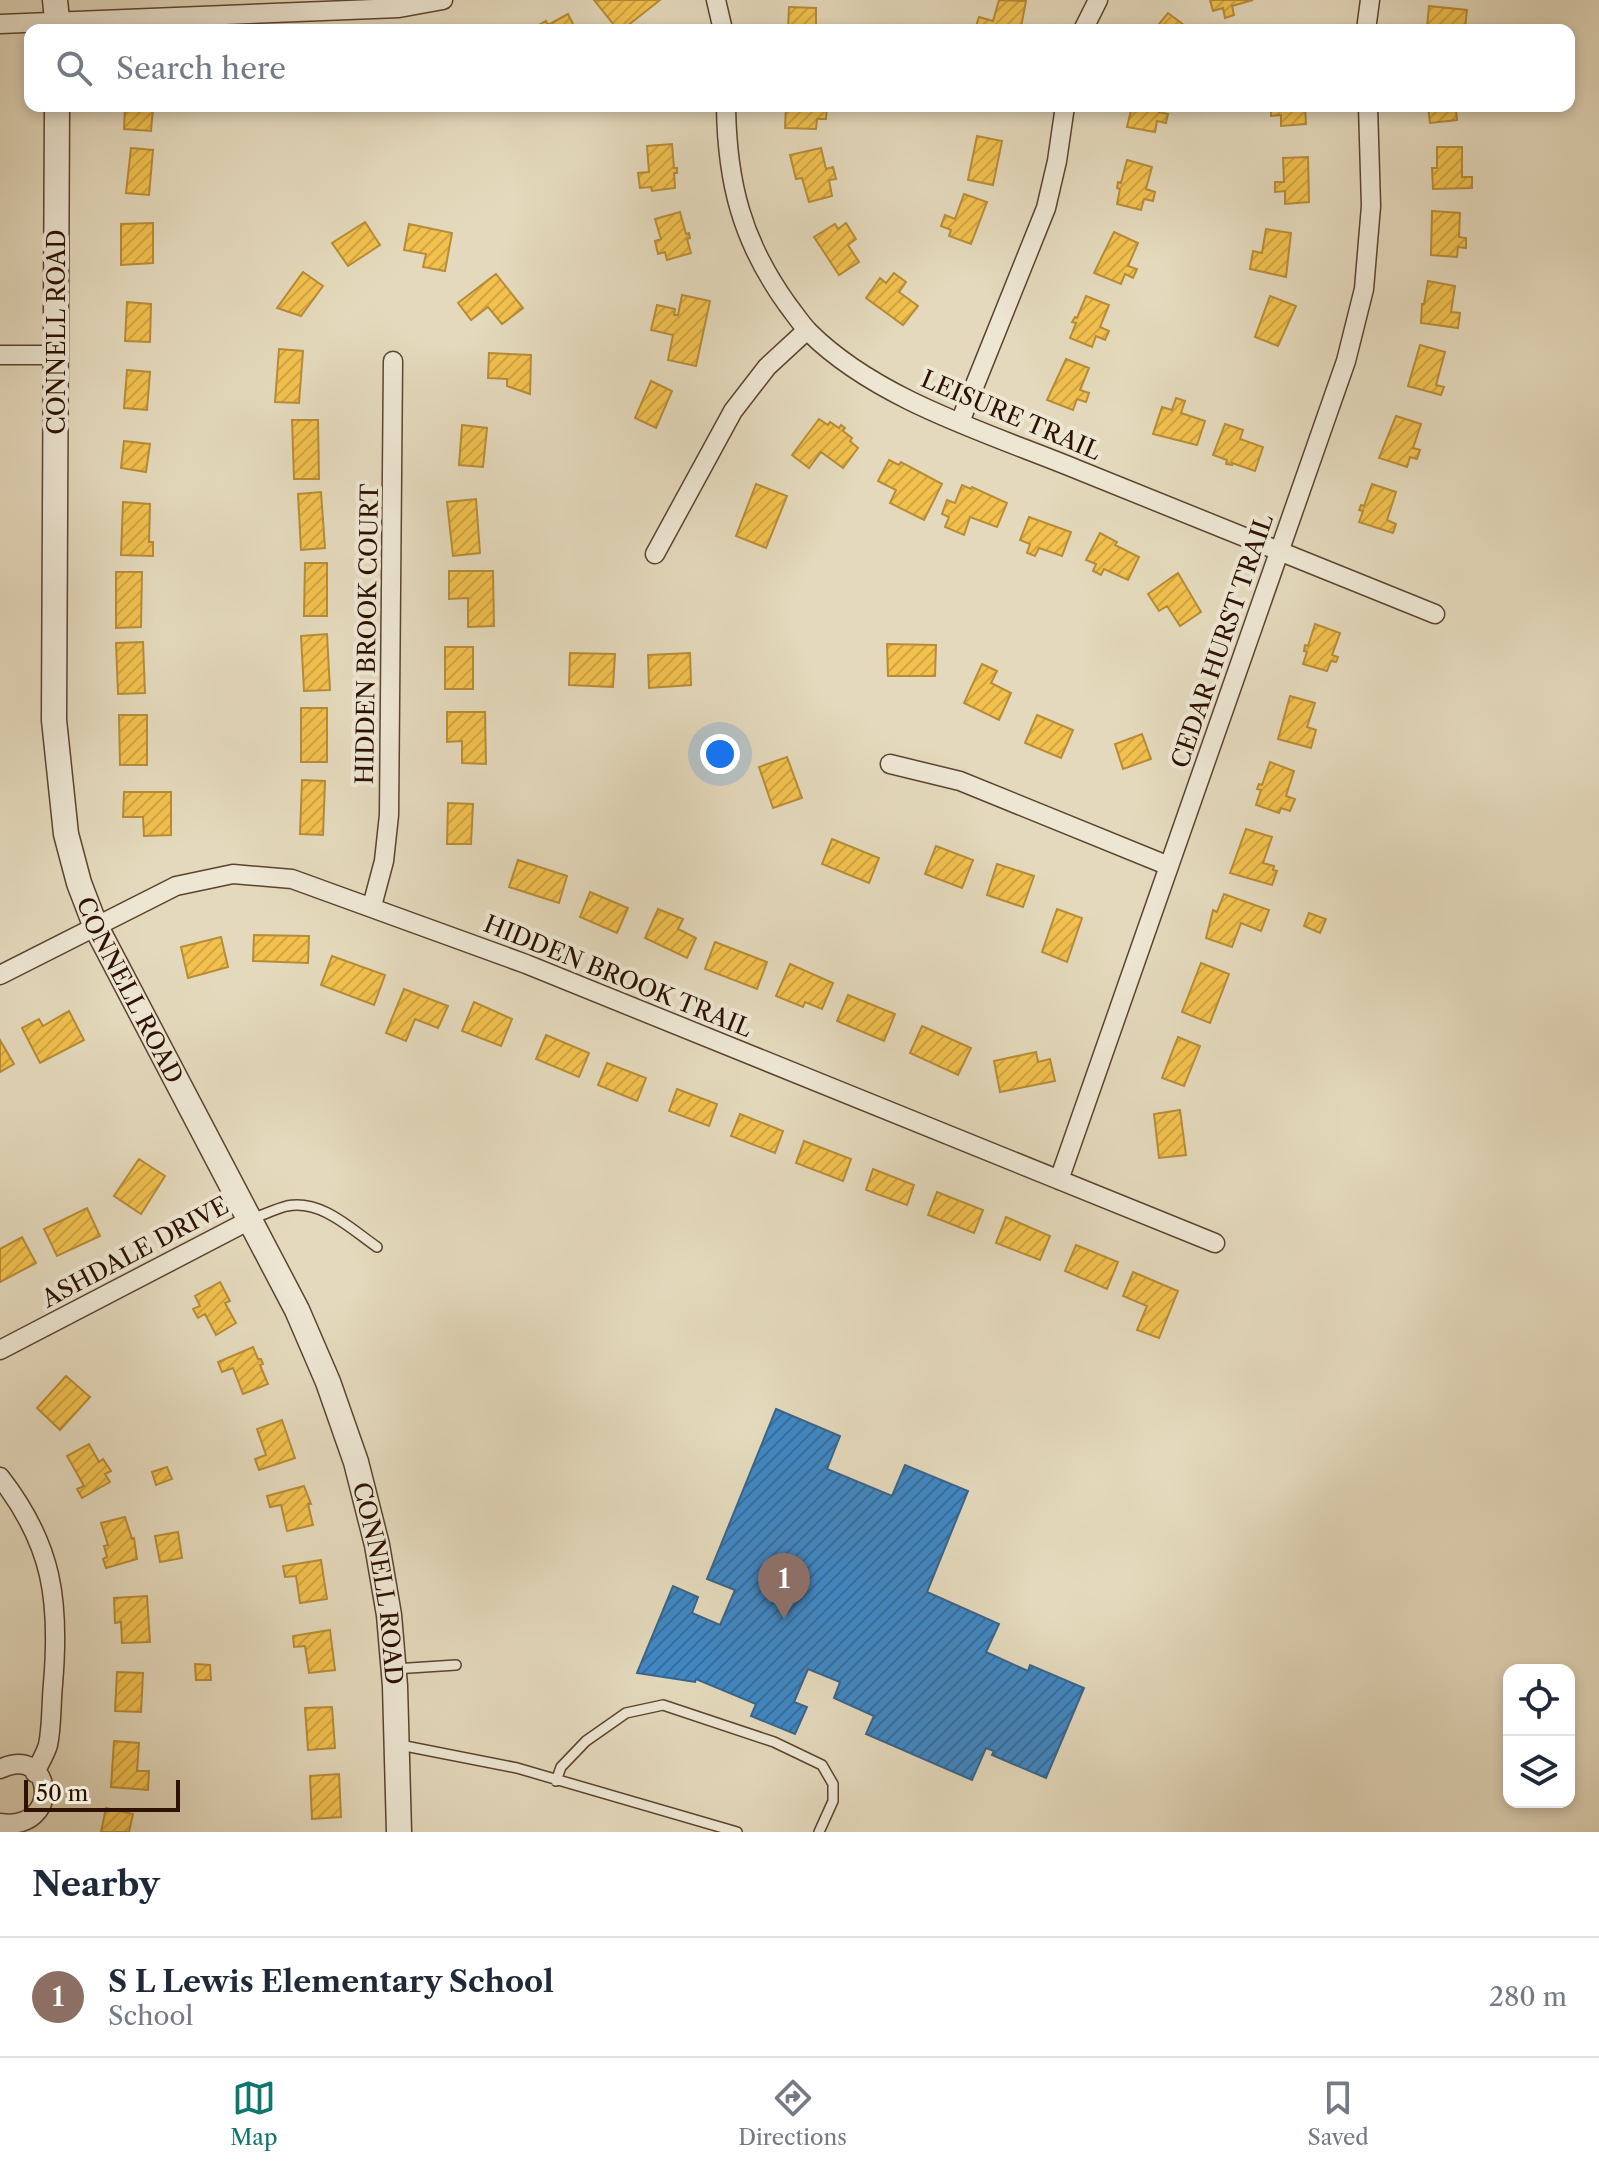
<!DOCTYPE html>
<style>
:root{--surface:#fff;--page:#f6f6f7;--text:#1f2937;--muted:#747a83;--line:#e0e1e3;--accent:#0f766e}
body{margin:0;font-family:"Libre Caslon Text",serif;background:var(--page);color:var(--text)}
.controls{position:absolute;right:24px;bottom:24px;display:grid;overflow:hidden;border-radius:16px;box-shadow:0 4px 12px #0003}
.controls button{width:72px;height:72px;display:grid;place-items:center;padding:0;border:0;border-bottom:2px solid var(--line);background:var(--surface);color:var(--text);font:40px sans-serif}
.scale{position:absolute;left:24px;bottom:20px;width:156px;box-sizing:border-box;padding-left:8px;border:4px solid #2e1200;border-top:0;font-size:22px;line-height:28px;white-space:nowrap;color:#2e1200;-webkit-text-stroke:6px #ede6d3;paint-order:stroke}
.you{position:absolute;left:720px;top:754px;width:28px;height:28px;margin:-20px;border:6px solid #fff;border-radius:50%;background:#1a73e8;box-shadow:0 0 0 12px #1a73e833}
.badge{display:grid;place-items:center;width:52px;height:52px;border-radius:50%;background:var(--accent);color:#fff;font-size:26px;font-weight:700}
.pin{position:absolute;translate:-50% -66px;filter:drop-shadow(0 2px 4px #0008)}
.pin::after{content:'';position:absolute;top:42px;width:28px;height:24px;background:inherit;clip-path:polygon(0 0,100% 0,50% 100%)}
.list{margin:0;padding:0;list-style:none}
h2{display:flex;justify-content:space-between;align-items:center;height:104px;margin:0;padding:0 32px;font-size:34px}
h2 small{font-size:26px;font-weight:400;color:var(--muted)}
.list li{display:grid;grid-template-columns:52px 1fr auto;gap:24px;align-items:center;box-sizing:border-box;height:120px;padding:0 32px;border-top:2px solid var(--line)}
.list b{display:block;font-size:30px;white-space:nowrap}
.list p{margin:0;font-size:26px;white-space:nowrap;color:var(--muted)}
.list em{font-size:26px;font-style:normal;color:var(--muted)}
.icon{flex:none;width:44px;height:44px;fill:none;stroke:currentColor;stroke-width:2;stroke-linecap:round;stroke-linejoin:round}
.map{position:relative;flex:none;width:1599px;height:1832px;overflow:hidden}
.search{position:absolute;background:var(--surface);box-shadow:0 4px 12px #0003;left:24px;right:24px;top:24px;height:88px;display:flex;align-items:center;gap:20px;box-sizing:border-box;padding:0 28px;border-radius:16px;color:var(--muted);font-size:30px}
.sheet{height:224px;background:var(--surface)}
nav{display:flex;justify-content:space-around;align-items:center;box-sizing:border-box;height:112px;border-top:2px solid var(--line);background:var(--surface);font-size:22px;color:var(--muted)}
nav a{display:grid;justify-items:center;gap:4px}
nav .on{color:var(--accent)}
.map>svg:first-child{display:block}
.homes{fill:url(#homes-hatch);stroke:#b78c37;stroke-width:2}
.schools{fill:url(#schools-hatch);stroke:#3a658a;stroke-width:2}
.lines{fill:none;stroke-linecap:round;stroke-linejoin:round}
.service-casing{stroke:#5c442f;stroke-width:12}
.minor-casing{stroke:#5c442f;stroke-width:21}
.tertiary-casing{stroke:#5c442f;stroke-width:27}
.service{stroke:#ede6d3;stroke-width:9}
.minor{stroke:#ede6d3;stroke-width:18}
.tertiary{stroke:#ede6d3;stroke-width:24}
.labels{text-anchor:middle;dominant-baseline:central;stroke-width:8;stroke-linejoin:round;paint-order:stroke}
.street-label{font-size:24px;fill:#2e1200;stroke:#ede6d3}
</style>
<div class="map">
<svg width="1599" height="1832" viewBox="0 0 1599 1832">
<defs>
<pattern id="homes-hatch" width="6" height="6" patternUnits="userSpaceOnUse" patternTransform="scale(2)"><rect width="6" height="6" fill="#f2c14e"/><path d="M-1 1l2-2M0 6l6-6M5 7l2-2" fill="none" stroke="#d0a542"/></pattern>
<pattern id="schools-hatch" width="6" height="6" patternUnits="userSpaceOnUse" patternTransform="scale(2)"><rect width="6" height="6" fill="#3f88c5"/><path d="M-1 1l2-2M0 6l6-6M5 7l2-2" fill="none" stroke="#356e9e"/></pattern>
</defs>
<rect width="100%" height="100%" fill="#e4d9bc"/>
<filter id="stains"><feTurbulence type="fractalNoise" baseFrequency=".0025" numOctaves="4"/><feColorMatrix values="0 0 0 0 .2 0 0 0 0 .09 0 0 0 0 .02 0 0 0 .5 -.17"/></filter>
<radialGradient id="worn" r=".72"><stop offset=".6" stop-color="#630" stop-opacity="0"/><stop offset="1" stop-color="#630" stop-opacity=".3"/></radialGradient>
<!-- homes -->
<path class="homes" d="M594,0H660L622,30H618Z
M999,0L1026,1L1021,27L1018,30H989L976,26L979,17L993,21Z
M1210,0H1253L1232,6L1234,15L1225,18L1223,8L1213,11Z
M1429,6L1467,10L1465,28L1430,30V27H1427Z
M789,7L816,8V30H788Z
M1168,13L1188,28L1186,30H1154Z
M568,14L576,30H530L546,21L548,25Z
M125,106H165V108H153L151,131L124,129Z
M786,106H827L826,119H817L816,129L785,128Z
M1132,106H1160L1159,112L1168,114L1166,123L1157,121L1155,132L1127,127Z
M1271,106H1305L1306,124L1281,126V115L1271,116Z
M1428,106H1465L1466,109L1456,110L1457,120L1430,123Z
M977,136L1002,141L993,185L968,180Z
M672,144L674,168H677V173H674L675,188L652,191L651,187L640,188L638,173L649,172L647,146Z
M1437,147H1462V177H1472V188L1433,189L1432,168H1437Z
M131,148L153,150L149,195L126,193Z
M821,148L826,169L833,167L836,179L829,180L832,196L809,202L802,178L796,179L790,155Z
M1308,157L1309,202L1285,204V191L1275,192V182H1284L1283,158Z
M1127,160L1152,167L1146,189L1155,192L1153,201L1144,199L1141,210L1117,204L1120,189L1117,188L1118,182L1121,183Z
M964,194L987,202L971,244L949,236L951,230L941,226L945,215L955,219Z
M1432,211L1460,213L1459,237L1466,238V248L1458,247L1457,257L1431,255Z
M680,212L686,234L689,233L690,238L687,239L691,253L667,260L665,252L658,254L655,241L661,239L655,219Z
M365,222L380,245L348,266L332,243Z
M153,223V263L121,265V224Z
M846,223L856,239L848,245L859,262L839,275L814,237L835,224L838,229Z
M409,224L452,233L445,271L423,267L426,254L404,250Z
M1266,229L1291,233L1286,277L1250,269L1253,251L1262,253Z
M1114,232L1138,243L1128,266L1137,269L1133,278L1125,274L1121,284L1094,273Z
M303,272L323,286L301,316L277,308Z
M894,273L906,282L899,292L918,306L903,325L866,298L880,278L886,283Z
M496,274L523,308L502,324L488,307L471,320L458,303Z
M1428,281L1455,286L1451,312L1460,313L1458,328L1421,323L1422,304H1424Z
M682,295L710,301L696,366L668,360L673,335L651,330L657,305L675,309L674,315H678Z
M1086,296L1109,305L1100,327L1109,331L1105,340L1096,336L1092,347L1070,338L1076,323L1072,322L1075,317L1077,318Z
M1270,296L1296,306L1278,346L1255,337Z
M127,302L151,304L150,342L125,341Z
M1420,345L1445,352L1436,385L1444,387L1441,395L1408,386Z
M279,349L303,351L299,403L275,402Z
M489,353L531,355L530,394L507,386V379L488,378Z
M1066,359L1089,368L1080,390L1089,393L1086,402L1077,399L1073,410L1047,400Z
M127,370L150,372L147,410L124,408Z
M651,381L672,391L656,428L635,418Z
M1176,398L1185,401L1181,413L1205,421L1197,445L1153,434L1162,407L1172,410Z
M1396,416L1421,424L1413,448L1420,450L1417,459L1410,457L1407,467L1379,458Z
M819,419L828,425L830,422L839,428L841,425L845,428L843,431L852,438L850,441L858,448L843,468L821,452L809,468L792,455Z
M292,420H318L319,479H294Z
M1225,424L1243,430L1240,439L1263,447L1255,471L1232,463V465L1226,464L1227,460L1213,455Z
M462,425L487,428L483,467L459,465Z
M124,441L150,444L146,472L121,468Z
M889,460L899,465L901,462L942,484L924,520L890,503L896,490L878,481Z
M756,484L787,496L766,548L736,536Z
M1372,484L1396,492L1387,520L1396,524L1393,533L1359,522L1363,511L1359,510L1361,505L1364,506Z
M962,485L971,489L972,487L1007,503L997,527L970,517L964,535L945,527L949,517L942,514L947,500L955,503Z
M321,492L325,548L301,550L298,494Z
M476,499L480,553L453,556L447,502Z
M123,502L150,504L149,542H153V556L121,555Z
M1029,517L1071,532L1062,556L1039,548L1035,556L1027,553L1030,544L1020,540Z
M1100,533L1117,542L1115,545L1139,557L1128,580L1104,569L1101,575L1093,571L1096,564L1086,560Z
M305,563H327V616H304Z
M449,571H493L494,626L468,627V598L449,599Z
M116,572H142L141,627L116,628Z
M1178,573L1201,612L1180,626L1167,606L1159,611L1148,594Z
M1315,624L1340,633L1332,655L1338,657L1336,662L1331,661L1327,671L1303,664L1307,652L1304,651L1305,645L1308,646Z
M327,634L330,690L304,691L301,636Z
M143,642L145,693L118,694L116,643Z
M887,644L936,645L935,676H888Z
M445,647H473V689H445Z
M570,653L615,654L613,687L569,685Z
M690,653L691,685L649,688L648,655Z
M982,664L997,671L991,683L1011,693L999,720L964,703Z
M1290,696L1315,703L1307,727L1316,730L1311,748L1278,739Z
M301,708H327V762H301Z
M447,712H485L486,764L462,763V741L447,742Z
M119,715H147V765H120Z
M1037,715L1073,730L1061,758L1025,743Z
M1142,734L1151,759L1123,769L1115,744Z
M787,757L802,798L773,808L759,767Z
M1270,762L1294,771L1286,796L1295,799L1290,811L1281,808L1279,813L1256,805L1261,790L1257,789L1259,784L1262,785Z
M302,780L325,781L323,835L300,834Z
M124,792H171V835L144,836L143,817H123Z
M448,803L473,804L471,844H447Z
M1246,829L1272,837L1263,863L1274,866L1273,870L1277,871L1272,885L1230,873Z
M832,839L879,858L869,883L822,864Z
M936,846L973,860L962,888L925,874Z
M518,860L567,876L559,903L509,887Z
M997,864L1034,876L1023,907L987,895Z
M590,892L628,908L617,933L580,917Z
M1224,894L1269,910L1261,931L1241,923L1232,947L1206,938L1213,910L1217,912Z
M658,909L683,919L678,929L696,938L687,958L645,938Z
M1057,909L1082,918L1067,962L1042,952Z
M1309,913L1326,919L1320,933L1304,926Z
M254,935L309,936L308,963L253,961Z
M221,937L228,967L188,978L181,947Z
M715,942L767,962L757,989L705,969Z
M332,956L385,975L374,1005L321,985Z
M1201,963L1229,974L1210,1023L1182,1012Z
M790,964L833,983L822,1009L805,1002L803,1007L776,996Z
M404,989L448,1006L438,1028L415,1019L406,1041L386,1033Z
M848,995L895,1014L884,1041L837,1021Z
M474,1002L512,1019L501,1046L462,1031Z
M69,1011L84,1040L40,1063L22,1028L39,1019L43,1026Z
M922,1026L971,1048L958,1075L910,1053Z
M546,1035L589,1053L579,1077L536,1059Z
M1178,1037L1200,1046L1184,1086L1162,1078Z
M0,1040L14,1064L0,1072Z
M1036,1052L1038,1062L1050,1059L1055,1081L1000,1092L994,1061Z
M607,1063L646,1078L637,1101L598,1085Z
M677,1089L717,1104L709,1126L669,1111Z
M1180,1110L1186,1155L1159,1158L1154,1114Z
M740,1114L783,1131L775,1153L731,1136Z
M804,1141L851,1159L843,1181L796,1163Z
M139,1159L165,1176L141,1214L114,1196Z
M873,1169L914,1185L907,1205L866,1190Z
M937,1192L983,1210L974,1233L928,1215Z
M87,1208L100,1236L57,1256L44,1229Z
M1006,1217L1050,1236L1040,1260L996,1243Z
M22,1237L36,1263L0,1282V1249Z
M1076,1245L1118,1262L1107,1289L1065,1271Z
M1133,1272L1178,1291L1159,1338L1137,1330L1147,1306L1123,1296Z
M220,1282L230,1301L225,1303L236,1323L216,1335L205,1314L198,1318L193,1309L200,1306L195,1296Z
M253,1347L258,1359H261L263,1364L260,1365L268,1384L243,1394L233,1368L222,1372L218,1362Z
M66,1376L90,1397L60,1430L37,1408Z
M282,1420L295,1458L259,1470L255,1459L266,1455L257,1429Z
M89,1444L99,1462L103,1459L111,1471L105,1474L110,1482L82,1498L77,1489L84,1486L67,1456Z
M167,1467L172,1479L156,1485L152,1472Z
M304,1486L311,1504H308L313,1525L287,1531L281,1505L270,1507L267,1496Z
M125,1517L132,1539L134,1538L137,1559L106,1568L103,1559L107,1557L104,1546L108,1545L101,1523Z
M178,1532L182,1558L160,1562L155,1536Z
M321,1560L327,1599L300,1603L296,1576L285,1577L283,1566Z
M147,1596L150,1642L122,1643L121,1622L115,1623L114,1598Z
M330,1630L335,1670L309,1673L305,1646L294,1647L293,1636Z
M195,1664L210,1665L211,1680H196Z
M117,1672L143,1673L141,1712L115,1711Z
M332,1707L335,1748L308,1750L305,1708Z
M114,1741L139,1743L137,1771H149L148,1790L111,1787Z
M339,1774L341,1817L312,1819L310,1776Z
M106,1808L133,1814L129,1832H101Z"/>
<!-- schools -->
<path class="schools" d="M776,1409L840,1436L827,1469L892,1496L905,1465L968,1491L927,1592L999,1624L986,1652L1028,1671L1030,1665L1084,1688L1046,1778L992,1755L994,1751L986,1748L972,1780L866,1734L874,1716L834,1698L840,1682L808,1669L794,1702L807,1707L795,1734L751,1716L756,1704L696,1679L695,1682L637,1673L673,1586L698,1597L692,1613L720,1625L735,1590L707,1579Z"/>
<g class="lines">
<!-- service casing -->
<g class="service-casing">
<path id="service" d="M251,1219C263,1215 275,1209 287,1206C321,1199 351,1229 377,1247
M394,1669L456,1665
M400,1745L517,1768L737,1832
M556,1781L561,1767L586,1741L626,1713L663,1705L774,1742L822,1765L833,1784V1801L819,1832"/>
</g>
<!-- minor casing -->
<g class="minor-casing">
<path id="minor" d="M716,0L723,30
M0,24L399,8L443,0
M1083,30L1098,0
M1366,30L1370,0
M726,106C727,183 742,241 787,304C794,313 801,324 809,332C877,400 988,433 1076,469C1196,517 1315,566 1435,614
M0,355H55
M960,422L1046,208L1057,161L1065,106
M655,554L733,411L767,367L807,330
M890,764L960,781L1169,866
M372,906L384,861L389,815L393,361
M0,975L176,886L233,874L292,879L526,964L1215,1243
M1059,1180L1346,361L1364,289L1371,206L1368,106
M0,1350L250,1220
M0,1477C53,1545 60,1601 53,1684C51,1704 52,1726 48,1745C45,1755 39,1764 35,1773
M0,1769C54,1743 63,1832 0,1823"/>
</g>
<!-- tertiary casing -->
<g class="tertiary-casing">
<g id="tertiary">
<path d="M55,0L58,30"/>
<path id="s1" d="M57,106L54,720L66,834L79,883L95,925L297,1310L328,1382L356,1462L377,1545L389,1615L395,1686L399,1832"/>
</g>
</g>
<!-- service -->
<use href="#service" class="service"/>
<!-- minor -->
<use href="#minor" class="minor"/>
<!-- tertiary -->
<use href="#tertiary" class="tertiary"/>
</g>
<g class="labels">
<!-- street labels -->
<g class="street-label">
<text transform="translate(56 332) rotate(-90)">CONNELL ROAD</text>
<text transform="translate(1011 415) rotate(23)">LEISURE TRAIL</text>
<text transform="translate(367 634) rotate(-89)">HIDDEN BROOK COURT</text>
<text transform="translate(1222 641) rotate(-71)">CEDAR HURST TRAIL</text>
<text transform="translate(618 976) rotate(22)">HIDDEN BROOK TRAIL</text>
<text stroke="none"><textPath href="#s1" startOffset="898">CONNELL ROAD</textPath></text>
<text transform="translate(135 1252) rotate(-28)">ASHDALE DRIVE</text>
<text stroke="none"><textPath href="#s1" startOffset="1546">CONNELL ROAD</textPath></text>
</g>
</g>
<rect width="100%" height="100%" filter="url(#stains)"/>
<rect width="100%" height="100%" fill="url(#worn)"/>
</svg>
<div class="controls">
<button><svg class="icon" aria-label="locate" viewBox="0 0 24 24"><circle cx="12" cy="12" r="6"/><path d="M12 2v4M12 18v4M2 12h4M18 12h4"/></svg></button>
<button><svg class="icon" aria-label="layers" viewBox="0 0 24 24"><path d="M12 4l9 5-9 5-9-5zM3 14l9 5 9-5"/></svg></button>
</div>
<div class="scale">50 m</div>
<div class="you"></div>
<div class="pin badge" style="left:784px;top:1619px;background:#8d6e63">1</div>
<div class="search"><svg class="icon" aria-label="search" viewBox="0 0 24 24"><circle cx="10" cy="10" r="6"/><path d="M15 15l6 6"/></svg>Search here</div>
</div>
<section class="sheet">
<h2>Nearby<small></small></h2>
<ul class="list">
<li><span class="badge" style="background:#8d6e63">1</span><div><b>S L Lewis Elementary School</b><p>School</p></div><em>280 m</em></li>
</ul>
</section>
<nav>
<a class="on"><svg class="icon" aria-label="map" viewBox="0 0 24 24"><path d="M3 6l6-2 6 2 6-2v14l-6 2-6-2-6 2zM9 4v14M15 6v14"/></svg>Map</a>
<a><svg class="icon" aria-label="directions" viewBox="0 0 24 24"><path d="M12 3l9 9-9 9-9-9zM9 14v-3h6M13 9l2 2-2 2"/></svg>Directions</a>
<a><svg class="icon" aria-label="saved" viewBox="0 0 24 24"><path d="M7 4h10v16l-5-4-5 4z"/></svg>Saved</a>
</nav>
